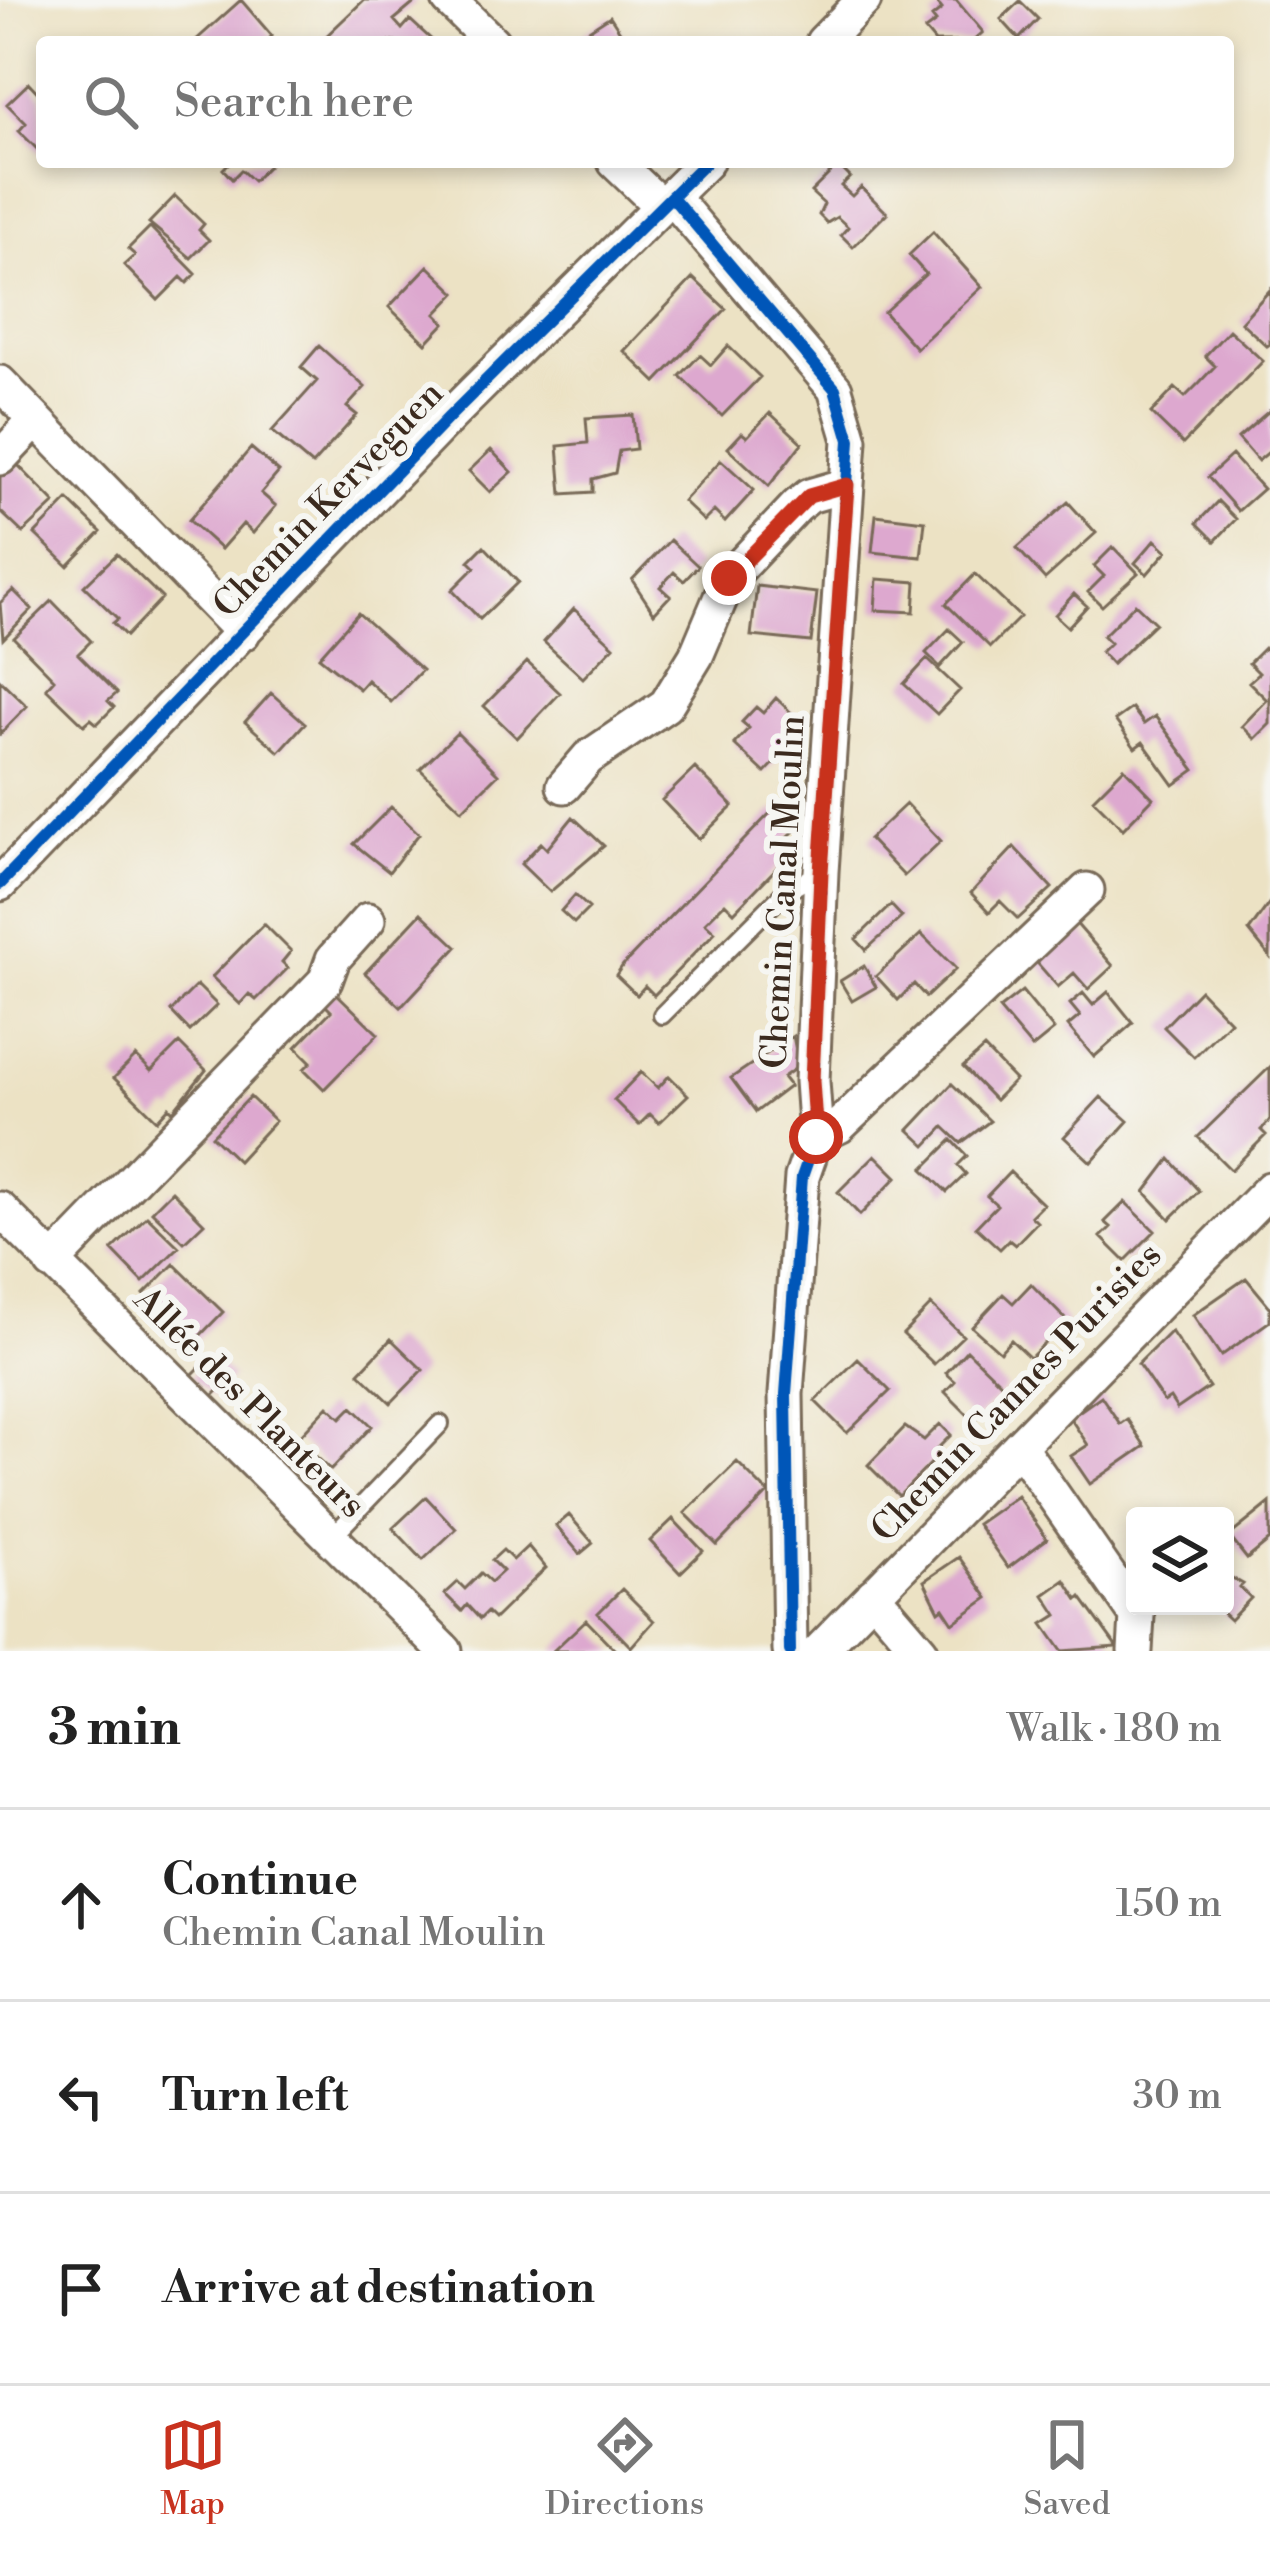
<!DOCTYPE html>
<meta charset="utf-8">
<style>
:root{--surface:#fff;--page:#f6f6f6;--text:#222;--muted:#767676;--line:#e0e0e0;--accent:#c8321e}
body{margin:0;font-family:"Libre Bodoni",serif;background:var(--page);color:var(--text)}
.controls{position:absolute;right:36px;bottom:36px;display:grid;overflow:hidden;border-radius:12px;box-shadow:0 6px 18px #0003}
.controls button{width:108px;height:108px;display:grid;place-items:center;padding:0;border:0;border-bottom:3px solid var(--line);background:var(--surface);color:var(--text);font:60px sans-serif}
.stop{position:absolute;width:36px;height:36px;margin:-27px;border:9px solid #c8321e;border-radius:50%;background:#fff}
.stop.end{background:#c8321e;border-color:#fff;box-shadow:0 3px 12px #0008}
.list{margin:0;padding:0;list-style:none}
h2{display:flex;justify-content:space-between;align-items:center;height:156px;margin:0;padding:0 48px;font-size:51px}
h2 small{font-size:39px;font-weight:400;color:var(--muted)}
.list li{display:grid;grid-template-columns:78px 1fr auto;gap:36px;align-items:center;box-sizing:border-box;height:192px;padding:0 48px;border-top:3px solid var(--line)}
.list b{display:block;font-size:45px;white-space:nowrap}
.list p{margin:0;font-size:39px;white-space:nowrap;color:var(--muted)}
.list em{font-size:39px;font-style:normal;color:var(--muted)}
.icon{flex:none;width:66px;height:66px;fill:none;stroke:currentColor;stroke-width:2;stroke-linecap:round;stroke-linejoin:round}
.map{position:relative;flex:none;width:1270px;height:1651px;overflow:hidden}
.search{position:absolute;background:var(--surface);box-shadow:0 6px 18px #0003;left:36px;right:36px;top:36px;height:132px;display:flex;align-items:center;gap:30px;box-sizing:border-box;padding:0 42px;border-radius:12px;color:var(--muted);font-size:45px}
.sheet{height:732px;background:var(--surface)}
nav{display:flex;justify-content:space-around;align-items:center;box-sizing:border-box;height:168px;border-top:3px solid var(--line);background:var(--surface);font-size:33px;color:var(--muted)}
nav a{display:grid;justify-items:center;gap:6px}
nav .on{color:var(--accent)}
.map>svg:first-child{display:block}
.building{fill:#dda8cf}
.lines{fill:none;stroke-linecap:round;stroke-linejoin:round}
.service-casing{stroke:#796a58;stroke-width:22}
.minor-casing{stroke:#796a58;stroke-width:39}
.service{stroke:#fff;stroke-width:16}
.minor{stroke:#fff;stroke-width:33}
.cycleway-casing{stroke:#f6f6f2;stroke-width:20}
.cycleway{stroke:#0057b8;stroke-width:12}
.route{stroke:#c8321e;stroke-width:15}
.labels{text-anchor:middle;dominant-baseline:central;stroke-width:12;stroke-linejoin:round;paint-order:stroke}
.street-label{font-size:36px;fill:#3b2a1e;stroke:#f6f6f2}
</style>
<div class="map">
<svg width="1270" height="1651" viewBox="0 0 1270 1651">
<rect width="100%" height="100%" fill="#f6f6f2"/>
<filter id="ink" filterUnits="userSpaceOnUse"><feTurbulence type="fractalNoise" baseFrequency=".00833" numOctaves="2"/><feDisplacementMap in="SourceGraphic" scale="24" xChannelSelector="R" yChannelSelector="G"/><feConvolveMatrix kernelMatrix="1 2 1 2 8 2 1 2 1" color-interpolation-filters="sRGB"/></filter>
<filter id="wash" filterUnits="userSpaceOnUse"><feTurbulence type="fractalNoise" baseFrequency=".004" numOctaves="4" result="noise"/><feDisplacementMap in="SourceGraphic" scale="48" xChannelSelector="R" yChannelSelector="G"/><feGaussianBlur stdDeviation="2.7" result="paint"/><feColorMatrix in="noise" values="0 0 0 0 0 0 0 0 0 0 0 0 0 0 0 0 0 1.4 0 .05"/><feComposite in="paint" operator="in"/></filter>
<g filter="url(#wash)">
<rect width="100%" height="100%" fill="#ece2c4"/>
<g id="blocks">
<!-- building -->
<path class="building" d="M241,0L272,36L266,42H194Z
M364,0H418L394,20L402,29L410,20L434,42H320Z
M942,0H956L983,32L972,42H935L925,30L936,22L932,17L942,9L938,4Z
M1020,1L1038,19L1019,39L1001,19Z
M610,16L627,42H570L581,35Z
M29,83L42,97V154L19,131L26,123L7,104Z
M230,162H272L253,181L241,170L232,179L223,169Z
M838,165L850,177L841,186L852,196L861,187L887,213L853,247L841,235L848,227L837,217L827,223L819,215L824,204L811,192Z
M175,196L204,224L199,230L209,240L191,258L149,223Z
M150,227L196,274L187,283L181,277L158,300L124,265L135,255L128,249Z
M933,232L982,287L916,348L884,312L926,274L909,255Z
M428,266L456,293L436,314L445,323L426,343L389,307Z
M693,278L726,309L656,382L624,351Z
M1270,290V344L1267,346L1241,322Z
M1229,330L1263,361L1183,444L1151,413L1175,388L1185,397L1200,382L1215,366L1205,356Z
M319,346L365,387L347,407L357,415L312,465L272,431L317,381L301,367Z
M728,346L760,377L722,416L680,376L700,355L711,365Z
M1270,410V451L1258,461L1238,438Z
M770,413L802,443L769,486L728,448L742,433L747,437Z
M633,415L636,449L619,451L615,473L593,479V492L562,494L558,446L588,443L586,418Z
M251,448L279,472L261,493L276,506L253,533L243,524L221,549L189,520Z
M491,450L512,472L490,492L469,471Z
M1232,455L1263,489L1238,511L1208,477Z
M12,459L55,503L23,533L0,511V472Z
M721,460L754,490L725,522L714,511L704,521L683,501Z
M68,500L101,532L68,566L35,534Z
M1218,501L1236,519L1215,541L1197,523Z
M1068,502L1096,533L1045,579L1017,548Z
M876,515L925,521L921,557L872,552Z
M670,540L698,566L684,581L674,572L660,587L670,596L654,613L632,580Z
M1155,540L1167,551L1147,574L1135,563Z
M484,546L518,582L480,619L452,590L475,567L469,561Z
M1113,547L1138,573L1102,606L1088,592L1104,576L1094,566Z
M117,554L162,598L126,636L113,623L118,619L84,586Z
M975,574L1020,617L990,647L946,604Z
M877,579L916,582L914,612L875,610Z
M757,586L817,593L811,642L751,636Z
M13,590L32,609L3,639L0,603Z
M1074,594L1087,606L1068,627L1055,615Z
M52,601L91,641L78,654L117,693L108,701L114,707L97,724L91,719L84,725L46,688L54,679L14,638Z
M1135,604L1155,623L1112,664L1101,652L1110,643L1103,636Z
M574,609L614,646L583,678L544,642Z
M358,613L422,670L391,702L367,680L359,689L319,657Z
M949,629L963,642L940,667L926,653Z
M1264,648L1270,654V724L1255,739L1242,726L1267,700L1249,682L1259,673L1249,663Z
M927,659L960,690L937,714L904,684Z
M527,662L560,693L517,738L484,706Z
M0,680L27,706L0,734Z
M271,693L305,723L279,752L245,722Z
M776,698L807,728L765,773L734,744L749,728L742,722L756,707L763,713Z
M1132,708L1144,724L1155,716L1195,770L1174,785L1143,742L1135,748L1115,720Z
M457,733L498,774L462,810L420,769Z
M695,768L733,806L699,839L662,800Z
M1124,768L1153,798L1123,829L1093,799Z
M906,804L941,841L904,876L869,839Z
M391,807L419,834L389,872L354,844Z
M774,809L796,829L785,840L795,849L734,912L725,903L705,923L715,932L654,995L645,986L637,995L616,975L623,965Z
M573,817L604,846L550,892L521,864L541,843L547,849Z
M1014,847L1052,888L1018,919L1000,901L989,912L971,893Z
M575,895L589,908L574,923L561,911Z
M1270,902V957L1249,931Z
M891,905L902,917L866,950L856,939Z
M421,913L457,947L401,1007L365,973Z
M1074,921L1113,966L1088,989L1074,973L1058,987L1032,957Z
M264,924L291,951L282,962L288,968L256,1000L249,994L240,1004L212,977Z
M921,934L956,969L926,997L914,984L898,1000L876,976Z
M864,966L876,987L852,1001L840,981Z
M197,985L217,1005L190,1031L171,1011Z
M332,989L378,1034L324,1089L304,1069L311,1062L296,1047L331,1011L321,1001Z
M1200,990L1230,1021L1194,1057L1164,1027Z
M1022,991L1054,1030L1032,1048L999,1009Z
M1108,992L1133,1023L1094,1057L1068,1026L1080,1016L1070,1004L1083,993L1093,1005Z
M793,1036L799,1066L783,1077L790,1086L756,1112L731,1078Z
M179,1043L206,1070L173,1111L169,1107L157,1120L114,1078L136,1056L151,1071Z
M984,1048L1015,1080L995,1100L963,1067Z
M1270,1067V1121L1261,1130L1266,1135L1231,1170L1198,1137Z
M641,1072L658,1088L669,1076L688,1095L659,1123L650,1114L639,1125L614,1100Z
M952,1084L990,1121L961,1143L944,1127L926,1146L909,1130Z
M250,1097L275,1121L238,1161L212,1136Z
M1101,1097L1128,1121L1091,1162L1064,1137Z
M952,1140L967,1156L958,1165L966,1174L947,1192L923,1169Z
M875,1155L897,1177L860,1215L838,1192Z
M1170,1159L1199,1191L1170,1219L1145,1192Z
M1010,1172L1043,1204L1031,1216L1037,1222L1015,1245L1009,1240L1000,1249L976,1227L997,1205L987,1196Z
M172,1191L204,1223L184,1242L152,1211Z
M1125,1202L1155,1231L1125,1261L1101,1237L1111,1227L1105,1222Z
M147,1216L179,1247L143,1282L112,1250Z
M174,1264L223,1312L185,1351L146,1312L153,1304L144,1294Z
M1246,1278L1270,1307V1321L1221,1356L1193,1315Z
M1031,1284L1067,1321L1030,1358L1011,1340L1000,1352L972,1327L1003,1294L1013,1303Z
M931,1305L963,1336L934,1364L903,1334Z
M1171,1331L1209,1387L1177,1409L1170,1398L1164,1402L1138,1364Z
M391,1339L423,1370L391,1403L359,1373Z
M967,1350L1006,1388L974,1421L945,1392L955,1381L946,1373Z
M211,1356L232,1377L212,1397L191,1376Z
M858,1359L890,1391L847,1433L815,1401Z
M1101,1396L1120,1424L1127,1419L1145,1446L1090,1484L1071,1456L1088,1445L1070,1418Z
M328,1406L341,1418L352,1407L372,1426L331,1470L297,1439Z
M940,1424L951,1435L935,1451L939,1455L899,1496L868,1465L905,1427L924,1440Z
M737,1462L768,1493L717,1545L685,1513Z
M1017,1496L1047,1539L1008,1568L977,1524Z
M426,1497L456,1529L423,1560L393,1528Z
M1270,1503V1540L1247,1559L1229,1536Z
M569,1515L593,1543L580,1554L556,1526Z
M673,1519L703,1551L680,1573L650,1541Z
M528,1546L546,1568L494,1619L487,1612L480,1619L467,1605L462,1611L445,1594L458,1582L465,1589L481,1573L491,1582L503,1571L492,1560L503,1550L513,1560Z
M959,1557L988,1598L953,1623L943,1608L939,1611L924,1581Z
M1225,1574L1243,1584L1240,1587L1251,1598L1230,1620L1215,1606H1225Z
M1065,1580L1078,1600L1081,1597L1117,1647L1062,1651L1043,1624L1057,1615L1044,1595Z
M622,1589L654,1621L631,1647L598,1613Z
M586,1620L616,1651H553Z"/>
</g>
</g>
<g filter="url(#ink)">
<use href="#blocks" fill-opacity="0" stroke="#796a58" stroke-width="3"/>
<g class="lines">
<!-- service casing -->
<g class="service-casing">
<path id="service" d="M662,1015L784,893L820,872
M330,1539L440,1424"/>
</g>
<!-- minor casing -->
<g class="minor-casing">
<path id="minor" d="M449,0L492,42
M823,42L864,0
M615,162L662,207
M672,197L835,389L850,440L821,872L812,1081L816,1137L802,1177L786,1394L790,1651
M0,383L243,633
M0,458L36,420
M564,786L588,758L666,705L696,656L729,578L797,506L809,496L847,485
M0,884L449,417L706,162
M816,1137L839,1126L1087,890
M0,1209L445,1651
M52,1263L325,981L333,959L368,920
M1019,1446L1137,1616L1135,1651
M873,1595L921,1651
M819,1651L1270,1189"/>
</g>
<!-- service -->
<use href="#service" class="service"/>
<!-- minor -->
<use href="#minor" class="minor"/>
<!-- cycleway casing -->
<g class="cycleway-casing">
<path id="cycleway" d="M672,197L835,389L850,440L821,872L812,1081L816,1137L802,1177L786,1394L790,1651
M0,884L449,417L706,162"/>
</g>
<!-- cycleway -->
<use href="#cycleway" class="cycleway"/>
</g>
</g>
<g class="lines" filter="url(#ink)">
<!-- route -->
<path class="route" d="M729,578L809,496L847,485L821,872L812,1081L816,1137"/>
</g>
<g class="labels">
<!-- street labels -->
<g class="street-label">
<text transform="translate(329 500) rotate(-46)">Chemin Kerveguen</text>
<text transform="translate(784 892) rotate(-87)">Chemin Canal Moulin</text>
<text transform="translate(1017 1393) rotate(-46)">Chemin Cannes Purisies</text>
<text transform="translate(249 1403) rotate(45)">Allée des Planteurs</text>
</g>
</g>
</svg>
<div class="controls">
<button><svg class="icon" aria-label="layers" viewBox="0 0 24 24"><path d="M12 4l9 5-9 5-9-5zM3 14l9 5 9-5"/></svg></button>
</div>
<div class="stop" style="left:816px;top:1137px"></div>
<div class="stop end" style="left:729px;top:578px"></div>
<div class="search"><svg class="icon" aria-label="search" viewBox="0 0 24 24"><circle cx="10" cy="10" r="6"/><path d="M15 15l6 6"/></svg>Search here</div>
</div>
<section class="sheet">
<h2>3 min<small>Walk · 180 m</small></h2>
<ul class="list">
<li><svg class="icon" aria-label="ahead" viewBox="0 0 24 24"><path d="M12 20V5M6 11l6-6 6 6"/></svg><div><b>Continue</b><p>Chemin Canal Moulin</p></div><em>150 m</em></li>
<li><svg class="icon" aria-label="left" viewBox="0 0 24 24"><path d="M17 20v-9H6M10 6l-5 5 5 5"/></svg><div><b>Turn left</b></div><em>30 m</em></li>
<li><svg class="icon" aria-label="arrive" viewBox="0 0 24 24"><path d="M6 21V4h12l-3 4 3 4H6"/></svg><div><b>Arrive at destination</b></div></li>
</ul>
</section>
<nav>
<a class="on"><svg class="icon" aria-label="map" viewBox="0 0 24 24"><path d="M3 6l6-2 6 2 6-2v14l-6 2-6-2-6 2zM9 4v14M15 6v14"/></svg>Map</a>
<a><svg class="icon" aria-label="directions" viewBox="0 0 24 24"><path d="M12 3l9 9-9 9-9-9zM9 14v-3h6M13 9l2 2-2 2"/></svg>Directions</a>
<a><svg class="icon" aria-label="saved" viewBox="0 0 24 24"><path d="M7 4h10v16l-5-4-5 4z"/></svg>Saved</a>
</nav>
